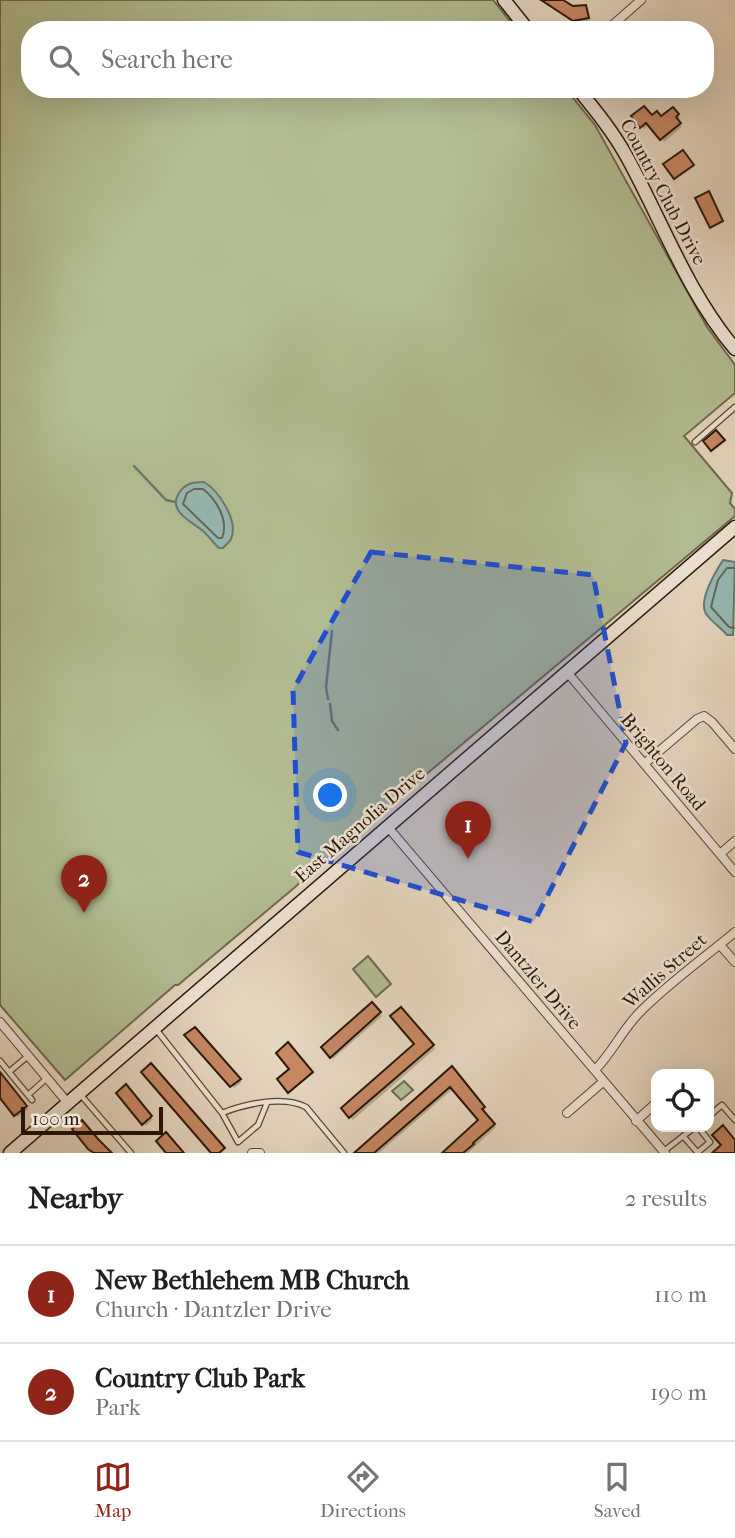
<!DOCTYPE html>
<meta charset="utf-8">
<style>
:root{--surface:#fff;--page:#f6f6f6;--text:#202124;--muted:#757577;--line:#e0e0e0;--accent:#8f2418}
body{margin:0;font-family:"IM FELL French Canon",serif;background:var(--page);color:var(--text)}
.controls{position:absolute;right:21px;bottom:21px;display:grid;overflow:hidden;border-radius:14px;box-shadow:0 7px 28px #0002}
.controls button{width:63px;height:63px;display:grid;place-items:center;padding:0;border:0;border-bottom:2px solid var(--line);background:var(--surface);color:var(--text);font:35px sans-serif}
.scale{position:absolute;left:21px;bottom:18px;width:142px;box-sizing:border-box;padding-left:7px;border:4px solid #2c1707;border-top:0;font-size:19px;line-height:24px;white-space:nowrap;color:#2c1707;-webkit-text-stroke:5px #eee4d5;paint-order:stroke}
.you{position:absolute;left:331px;top:796px;width:24px;height:24px;margin:-18px;border:5px solid #fff;border-radius:50%;background:#1a73e8;box-shadow:0 0 0 10px #1a73e833}
.badge{display:grid;place-items:center;width:46px;height:46px;border-radius:50%;background:var(--accent);color:#fff;font-size:23px;font-weight:700}
.pin{position:absolute;translate:-50% -58px;filter:drop-shadow(0 2px 4px #0008)}
.pin::after{content:'';position:absolute;top:37px;width:24px;height:21px;background:inherit;clip-path:polygon(0 0,100% 0,50% 100%)}
.list{margin:0;padding:0;list-style:none}
h2{display:flex;justify-content:space-between;align-items:center;height:91px;margin:0;padding:0 28px;font-size:30px}
h2 small{font-size:23px;font-weight:400;color:var(--muted)}
.list li{display:grid;grid-template-columns:46px 1fr auto;gap:21px;align-items:center;box-sizing:border-box;height:98px;padding:0 28px;border-top:2px solid var(--line)}
.list b{display:block;font-size:26px;white-space:nowrap}
.list p{margin:0;font-size:23px;white-space:nowrap;color:var(--muted)}
.list em{font-size:23px;font-style:normal;color:var(--muted)}
.icon{flex:none;width:38px;height:38px;fill:none;stroke:currentColor;stroke-width:2;stroke-linecap:round;stroke-linejoin:round}
.map{position:relative;flex:none;width:735px;height:1153px;overflow:hidden}
.search{position:absolute;background:var(--surface);box-shadow:0 7px 28px #0002;left:21px;right:21px;top:21px;height:77px;display:flex;align-items:center;gap:18px;box-sizing:border-box;padding:0 24px;border-radius:28px;color:var(--muted);font-size:26px}
.sheet{height:287px;background:var(--surface)}
nav{display:flex;justify-content:space-around;align-items:center;box-sizing:border-box;height:98px;border-top:2px solid var(--line);background:var(--surface);font-size:19px;color:var(--muted)}
nav a{display:grid;justify-items:center;gap:4px}
nav .on{color:var(--accent)}
.map>svg:first-child{display:block}
.green{fill:#b3be93;stroke:#706a4d;stroke-width:2}
.water{fill:#96b9b2;stroke:#6c786e;stroke-width:2}
.shadow{fill:#0003}
.lines{fill:none;stroke-linecap:round;stroke-linejoin:round}
.shore{stroke:#61685c;stroke-width:2}
.stream{stroke:#6c786e;stroke-width:2.5}
.building{fill:#c78863;stroke:#2c1707;stroke-width:2}
.lane-casing{stroke:#5a4735;stroke-width:7}
.street-casing{stroke:#5a4735;stroke-width:10}
.secondary-casing{stroke:#2c1707;stroke-width:15}
.lane{stroke:#eee4d5;stroke-width:4.5}
.street{stroke:#eee4d5;stroke-width:8}
.secondary{stroke:#eee4d5;stroke-width:12}
.marked{fill:#1d4ed8;fill-opacity:0.2;stroke:#1d4ed8;stroke-width:5;stroke-dasharray:14 9;stroke-linejoin:round}
.labels{text-anchor:middle;dominant-baseline:central;stroke-width:5;stroke-linejoin:round;paint-order:stroke}
.street-label{font-size:19px;fill:#2c1707;stroke:#eee4d5}
</style>
<div class="map">
<svg width="735" height="1153" viewBox="0 0 735 1153">
<rect width="100%" height="100%" fill="#e5d6bf"/>
<filter id="stains"><feTurbulence type="fractalNoise" baseFrequency=".00286" numOctaves="4"/><feColorMatrix values="0 0 0 0 .2 0 0 0 0 .09 0 0 0 0 .02 0 0 0 .5 -.17"/></filter>
<radialGradient id="worn" r=".72"><stop offset=".6" stop-color="#630" stop-opacity="0"/><stop offset="1" stop-color="#630" stop-opacity=".3"/></radialGradient>
<!-- green -->
<path class="green" d="M0,0H493L517,30H30V89H566L595,125L707,327L735,365V393L684,436L732,493L730,503L735,509V516L362,828L294,888L178,985H175L65,1080L0,1005Z
M368,956L391,984L376,997L353,969Z
M404,1081L413,1090L401,1100L392,1091Z"/>
<!-- water -->
<path class="water" d="M204,482C219,491 239,521 231,539C229,543 225,545 223,548H219C213,543 209,536 203,531C191,521 167,511 179,493C185,483 194,482 204,482Z
M723,560L735,562L733,635H727C721,628 712,622 706,614C698,601 716,571 723,560Z"/>
<!-- shadow -->
<path class="shadow" d="M550,0H558L572,8L585,6L591,20L577,23L551,5Z
M673,109L680,117L677,120L682,127L664,142L650,124L644,129L634,116L661,119Z
M372,1004L382,1016L333,1059L323,1048Z
M401,1009L435,1049L353,1120L343,1108L417,1044Z
M195,1029L242,1082L234,1088L187,1036Z
M288,1045L312,1074L290,1092L279,1079L292,1069Z
M452,1068L486,1110L483,1112L496,1127L468,1153H445L481,1120L454,1088L379,1153H356Z
M0,1076L28,1109L18,1117L0,1096Z
M126,1087L153,1119L146,1126L118,1093Z"/>
<g class="lines">
<!-- shore -->
<path class="shore" d="M194,489H203C217,500 229,521 222,538H218L183,504L187,493Z
M735,568H727L718,580L711,607L729,627L735,628"/>
<!-- stream -->
<path class="stream" d="M134,466L166,500L175,502
M328,699L326,687L332,631
M330,704L332,721L338,730"/>
</g>
<!-- building -->
<path class="building" d="M541,0H563L573,6L586,5L589,18L573,21Z
M644,106L652,115L657,111L661,116L673,107L679,114L676,117L681,123L660,140L646,123L640,128L631,116Z
M683,150L694,165L674,179L663,164Z
M709,191L723,221L710,228L695,198Z
M716,430L725,440L711,451L703,441Z
M372,1002L381,1012L330,1058L321,1047Z
M401,1007L434,1045L349,1118L341,1108L414,1044L390,1016Z
M195,1027L241,1079L230,1087L184,1035Z
M288,1042L313,1072L288,1093L277,1079L289,1069L276,1053Z
M151,1063L225,1148L219,1153H211L141,1072Z
M452,1066L485,1107L482,1109L495,1124L473,1143L474,1144L463,1153H442L478,1120L450,1087L374,1153H354Z
M0,1072L27,1106L14,1116L0,1098Z
M126,1084L152,1116L142,1125L116,1093Z
M82,1120L98,1139L112,1153H94L88,1149L72,1129Z
M723,1125L735,1140V1153H712L721,1145L712,1135Z
M166,1132L184,1153H166L156,1141Z"/>
<g class="lines">
<!-- lane casing -->
<g class="lane-casing">
<path id="lane" d="M695,442L735,407
M155,1028L222,1113L238,1142L258,1125L267,1103
M0,1061L32,1100
M9,1072L28,1056
M79,1093L131,1153
M28,1095L47,1078
M222,1113C245,1104 283,1095 306,1107L344,1153
M709,1116L722,1105L735,1120
M683,1136L698,1153
M664,1151L695,1127
M697,1153L710,1142L698,1127"/>
</g>
<!-- street casing -->
<g class="street-casing">
<path id="street" d="M607,30L641,0
M567,672L735,872
M644,764L697,719L704,716L712,722L735,749
M387,826L665,1153
M720,854L735,841
M720,945L735,962
M0,1022L67,1102
M595,1070C613,1052 623,1028 642,1010C670,982 704,958 735,932
M567,1113L604,1081
M636,1121L656,1103
M252,1153H260"/>
</g>
<!-- secondary casing -->
<g class="secondary-casing">
<path id="secondary" d="M504,0L528,30
M578,89C596,111 614,133 628,159C663,223 687,292 735,349
M10,1153L735,527"/>
</g>
<!-- lane -->
<use href="#lane" class="lane"/>
<!-- street -->
<use href="#street" class="street"/>
<!-- secondary -->
<use href="#secondary" class="secondary"/>
</g>
<!-- marked area -->
<path class="marked" d="M371,552L593,575L626,743L534,922L298,852L293,690Z"/>
<g class="labels">
<!-- street labels -->
<g class="street-label">
<text transform="translate(663 192) rotate(62)">Country Club Drive</text>
<text transform="translate(663 762) rotate(50)">Brighton Road</text>
<text transform="translate(360 825) rotate(-41)">East Magnolia Drive</text>
<text transform="translate(665 971) rotate(-41)">Wallis Street</text>
<text transform="translate(538 980) rotate(50)">Dantzler Drive</text>
</g>
</g>
<rect width="100%" height="100%" filter="url(#stains)"/>
<rect width="100%" height="100%" fill="url(#worn)"/>
</svg>
<div class="controls">
<button><svg class="icon" aria-label="locate" viewBox="0 0 24 24"><circle cx="12" cy="12" r="6"/><path d="M12 2v4M12 18v4M2 12h4M18 12h4"/></svg></button>
</div>
<div class="scale">100 m</div>
<div class="you"></div>
<div class="pin badge" style="left:468px;top:859px">1</div>
<div class="pin badge" style="left:84px;top:913px">2</div>
<div class="search"><svg class="icon" aria-label="search" viewBox="0 0 24 24"><circle cx="10" cy="10" r="6"/><path d="M15 15l6 6"/></svg>Search here</div>
</div>
<section class="sheet">
<h2>Nearby<small>2 results</small></h2>
<ul class="list">
<li><span class="badge">1</span><div><b>New Bethlehem MB Church</b><p>Church · Dantzler Drive</p></div><em>110 m</em></li>
<li><span class="badge">2</span><div><b>Country Club Park</b><p>Park</p></div><em>190 m</em></li>
</ul>
</section>
<nav>
<a class="on"><svg class="icon" aria-label="map" viewBox="0 0 24 24"><path d="M3 6l6-2 6 2 6-2v14l-6 2-6-2-6 2zM9 4v14M15 6v14"/></svg>Map</a>
<a><svg class="icon" aria-label="directions" viewBox="0 0 24 24"><path d="M12 3l9 9-9 9-9-9zM9 14v-3h6M13 9l2 2-2 2"/></svg>Directions</a>
<a><svg class="icon" aria-label="saved" viewBox="0 0 24 24"><path d="M7 4h10v16l-5-4-5 4z"/></svg>Saved</a>
</nav>
